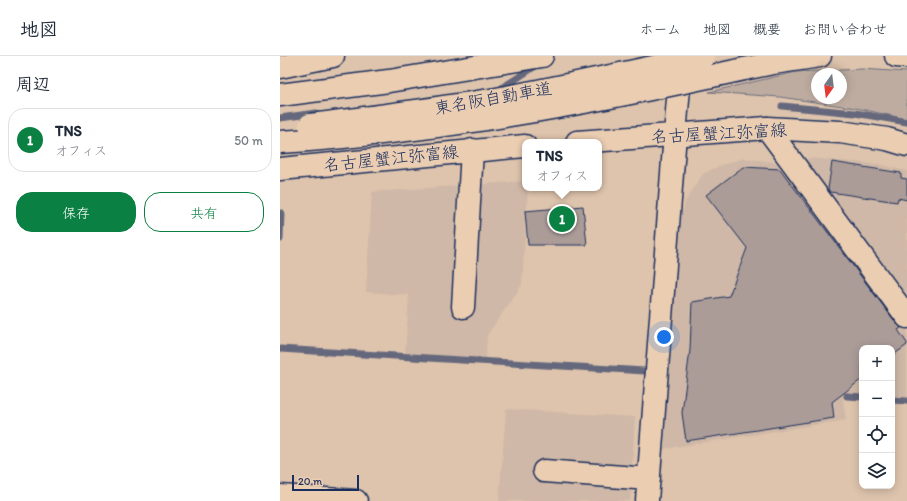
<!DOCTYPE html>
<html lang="ja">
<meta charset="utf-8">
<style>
:root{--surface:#fff;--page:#f2f2f3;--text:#1f2937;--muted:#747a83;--line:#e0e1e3;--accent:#0b8043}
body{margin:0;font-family:Itim,"Klee One",sans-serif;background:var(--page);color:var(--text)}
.controls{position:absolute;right:12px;bottom:12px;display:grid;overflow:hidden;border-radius:8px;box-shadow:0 2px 10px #0003}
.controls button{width:36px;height:36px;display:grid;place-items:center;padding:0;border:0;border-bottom:1px solid var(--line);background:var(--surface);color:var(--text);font:20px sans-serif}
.compass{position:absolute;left:531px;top:12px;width:36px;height:36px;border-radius:50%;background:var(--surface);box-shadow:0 2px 10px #0003;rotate:194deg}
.scale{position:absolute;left:12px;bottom:10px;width:67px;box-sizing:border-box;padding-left:4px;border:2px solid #1b2f5e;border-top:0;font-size:11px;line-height:14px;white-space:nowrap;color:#1b2f5e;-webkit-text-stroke:3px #ebceb2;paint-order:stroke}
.you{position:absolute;left:384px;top:281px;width:14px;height:14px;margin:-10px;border:3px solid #fff;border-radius:50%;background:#1a73e8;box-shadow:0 0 0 6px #1a73e833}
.badge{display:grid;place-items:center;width:26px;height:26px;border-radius:50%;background:var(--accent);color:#fff;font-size:13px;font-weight:700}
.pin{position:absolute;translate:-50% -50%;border:2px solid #fff;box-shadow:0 1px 4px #0006}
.popup{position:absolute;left:242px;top:83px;width:80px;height:52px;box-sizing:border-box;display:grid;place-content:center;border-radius:8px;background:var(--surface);filter:drop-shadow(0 1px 3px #0005);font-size:13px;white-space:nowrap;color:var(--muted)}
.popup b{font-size:15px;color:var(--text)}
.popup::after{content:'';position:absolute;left:50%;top:100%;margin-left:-8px;border:8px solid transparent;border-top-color:var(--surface)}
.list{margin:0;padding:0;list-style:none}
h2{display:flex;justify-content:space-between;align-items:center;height:52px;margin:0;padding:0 16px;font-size:17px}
h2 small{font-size:13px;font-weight:400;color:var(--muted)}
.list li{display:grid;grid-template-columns:26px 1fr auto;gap:12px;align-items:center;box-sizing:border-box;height:64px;margin:0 8px 8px;padding:0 8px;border:1px solid var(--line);border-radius:16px}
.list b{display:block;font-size:15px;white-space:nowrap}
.list p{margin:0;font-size:13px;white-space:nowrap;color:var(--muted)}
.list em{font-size:13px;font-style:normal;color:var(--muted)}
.actions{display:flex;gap:8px;padding:12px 16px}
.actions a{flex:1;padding:9px 0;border:1px solid var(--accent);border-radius:16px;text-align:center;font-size:14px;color:var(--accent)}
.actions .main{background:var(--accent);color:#fff}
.icon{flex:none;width:22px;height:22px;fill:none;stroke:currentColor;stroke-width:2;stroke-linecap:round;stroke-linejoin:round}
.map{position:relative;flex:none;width:627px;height:445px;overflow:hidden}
header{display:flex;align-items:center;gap:24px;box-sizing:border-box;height:56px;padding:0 20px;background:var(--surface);border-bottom:1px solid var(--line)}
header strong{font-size:19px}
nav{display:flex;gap:22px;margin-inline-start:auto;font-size:14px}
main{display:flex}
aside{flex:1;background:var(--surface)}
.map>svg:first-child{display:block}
.built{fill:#cfb8a7}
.green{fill:#beaca0;stroke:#6c6e7f;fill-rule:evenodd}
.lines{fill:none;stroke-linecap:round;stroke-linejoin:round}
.stream{stroke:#65677c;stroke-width:7}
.building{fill:#ab9c98;stroke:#1b2f5e}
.minor-casing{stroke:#1b2f5e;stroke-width:25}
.major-casing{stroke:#1b2f5e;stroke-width:25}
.highway-casing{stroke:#1b2f5e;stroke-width:25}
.minor{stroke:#ebceb2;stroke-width:22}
.major{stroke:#ebceb2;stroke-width:22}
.highway{stroke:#ebceb2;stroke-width:22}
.highway-bridge-casing{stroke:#1b2f5e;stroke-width:25;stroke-linecap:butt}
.highway-bridge{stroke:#ebceb2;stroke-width:22}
.labels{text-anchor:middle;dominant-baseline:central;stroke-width:3;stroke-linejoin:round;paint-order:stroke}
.street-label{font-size:17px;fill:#1b2f5e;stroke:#ebceb2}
</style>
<header>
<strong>地図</strong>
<nav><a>ホーム</a><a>地図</a><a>概要</a><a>お問い合わせ</a></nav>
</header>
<main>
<aside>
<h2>周辺<small></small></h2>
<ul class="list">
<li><span class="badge">1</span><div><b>TNS</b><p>オフィス</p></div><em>50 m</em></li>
</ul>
<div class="actions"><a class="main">保存</a><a>共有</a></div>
</aside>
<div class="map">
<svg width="627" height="445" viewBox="0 0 627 445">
<rect width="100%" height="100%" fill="#dec4ad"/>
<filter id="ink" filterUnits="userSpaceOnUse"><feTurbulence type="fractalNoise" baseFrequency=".025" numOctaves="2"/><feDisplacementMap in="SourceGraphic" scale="8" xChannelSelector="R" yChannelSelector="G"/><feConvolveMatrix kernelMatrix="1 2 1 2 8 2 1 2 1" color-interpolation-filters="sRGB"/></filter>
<g filter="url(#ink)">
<!-- built -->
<path class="built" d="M464,102L506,108L627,273V341L612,340V292H582V338L565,337L563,343L566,364L383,393L400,164L406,144L423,118L441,109Z
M528,102L597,108L627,115V246L522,107Z
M245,125V132H248L242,229L207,279L206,302L125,297L129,239L86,236L92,136Z
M226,353L355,361L350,445H219Z"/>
<!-- green -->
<path class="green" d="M582,13L627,16V63L576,52L500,41L429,36L516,16ZM537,18H561V42H537Z"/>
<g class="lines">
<!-- stream -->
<path class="stream" d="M219,34L260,7
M502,50L575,57L627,66
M0,62L36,57
M0,183L1,157
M0,293L365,315
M567,340L582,341
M612,344L627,345"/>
</g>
<!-- building -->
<path class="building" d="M552,106L621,117V122L627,123V144L618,142L617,146L550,136L548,133Z
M463,111L500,113L617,268L621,272L618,274L627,287V289L612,300V292H582V323L552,346L554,362L406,385L402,357L410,294L412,246L449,240L467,192L426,139Z
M303,150L307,189H248L245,155Z"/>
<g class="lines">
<!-- minor casing -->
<g class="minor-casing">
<path id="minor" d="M0,11L53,0
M487,72L627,261
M183,251L192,94
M264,415L369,423
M0,440L76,445
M367,445L395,78"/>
</g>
<!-- major casing -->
<g class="major-casing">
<path id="major" d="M395,78L401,9
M297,86L487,72L560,76L607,83L627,89
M0,113L245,90"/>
</g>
<!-- highway casing -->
<g class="highway-casing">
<path id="highway" d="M616,0L627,1
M464,13L493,7L540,0
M0,39L109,25L262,0"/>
</g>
<!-- minor -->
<use href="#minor" class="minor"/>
<!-- major -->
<use href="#major" class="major"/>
<!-- highway -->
<use href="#highway" class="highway"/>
<!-- highway-bridge casing -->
<g class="highway-bridge-casing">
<path id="highway-bridge" d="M30,69C92,61 154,53 216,43C286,30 355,15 424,0
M0,86C157,76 311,47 464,13"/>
</g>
<!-- highway-bridge -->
<use href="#highway-bridge" class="highway-bridge"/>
</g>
</g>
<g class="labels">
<!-- street labels -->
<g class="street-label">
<text transform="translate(213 42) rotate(-10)">東名阪自動車道</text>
<text transform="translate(439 77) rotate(-3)">名古屋蟹江弥富線</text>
<text transform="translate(111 102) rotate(-6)">名古屋蟹江弥富線</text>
</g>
</g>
</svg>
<div class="controls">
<button>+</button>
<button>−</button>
<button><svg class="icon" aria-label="locate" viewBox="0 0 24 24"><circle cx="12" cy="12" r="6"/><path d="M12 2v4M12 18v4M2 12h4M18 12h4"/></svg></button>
<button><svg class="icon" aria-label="layers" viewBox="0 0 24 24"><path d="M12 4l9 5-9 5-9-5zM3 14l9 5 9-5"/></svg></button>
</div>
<svg class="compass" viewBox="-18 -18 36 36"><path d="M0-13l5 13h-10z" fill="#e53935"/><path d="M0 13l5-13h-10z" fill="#747a83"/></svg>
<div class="scale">20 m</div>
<div class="you"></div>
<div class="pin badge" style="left:282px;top:163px">1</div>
<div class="popup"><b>TNS</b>オフィス</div>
</div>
</main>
